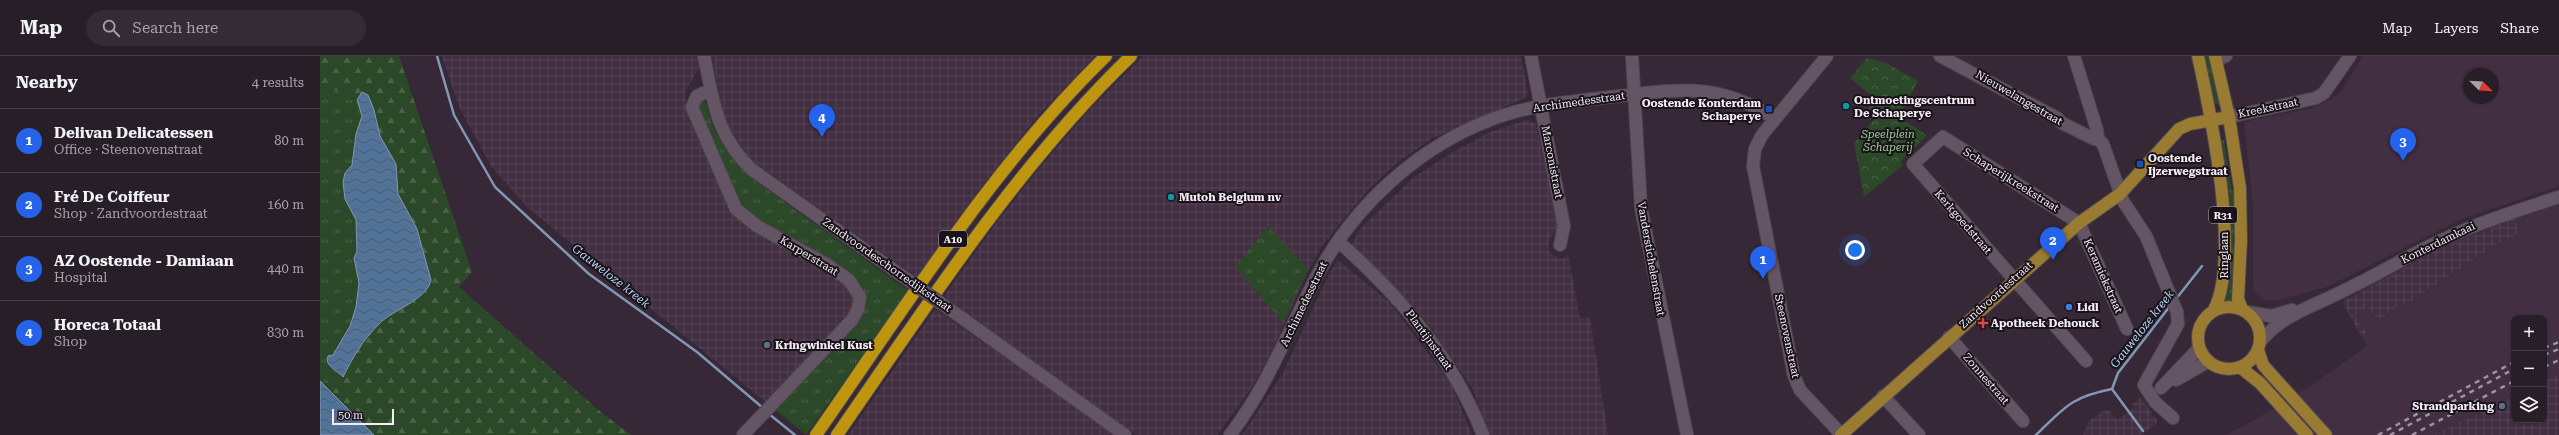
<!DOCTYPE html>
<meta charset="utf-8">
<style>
:root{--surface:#281e28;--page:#342b34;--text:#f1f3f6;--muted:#a5a2a8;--line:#443c45;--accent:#2563eb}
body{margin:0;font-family:"Roboto Serif",serif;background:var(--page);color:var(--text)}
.controls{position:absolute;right:12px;bottom:12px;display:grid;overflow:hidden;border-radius:8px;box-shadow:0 1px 3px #0004}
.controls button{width:36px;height:36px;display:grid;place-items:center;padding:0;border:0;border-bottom:1px solid var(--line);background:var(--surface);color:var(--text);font:20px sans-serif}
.compass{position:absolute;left:2143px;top:12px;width:36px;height:36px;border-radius:50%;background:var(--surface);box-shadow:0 1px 3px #0004;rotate:114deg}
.scale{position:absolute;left:12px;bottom:10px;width:62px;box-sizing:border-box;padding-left:4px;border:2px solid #f4ebf4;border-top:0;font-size:11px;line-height:14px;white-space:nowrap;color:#f4ebf4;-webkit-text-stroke:3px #191319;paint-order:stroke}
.you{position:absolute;left:1535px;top:194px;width:14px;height:14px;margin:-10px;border:3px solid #fff;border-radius:50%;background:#1a73e8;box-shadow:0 0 0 6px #1a73e833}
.badge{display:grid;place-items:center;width:26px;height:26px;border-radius:50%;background:var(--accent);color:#fff;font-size:13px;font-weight:700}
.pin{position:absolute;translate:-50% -33px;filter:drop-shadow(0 1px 2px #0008)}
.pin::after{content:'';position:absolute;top:21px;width:14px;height:12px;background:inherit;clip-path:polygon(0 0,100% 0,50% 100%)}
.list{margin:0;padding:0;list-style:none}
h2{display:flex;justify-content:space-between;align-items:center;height:52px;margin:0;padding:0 16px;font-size:17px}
h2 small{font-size:13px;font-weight:400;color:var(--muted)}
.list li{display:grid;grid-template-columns:26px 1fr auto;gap:12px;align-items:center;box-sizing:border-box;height:64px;padding:0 16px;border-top:1px solid var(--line)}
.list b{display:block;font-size:15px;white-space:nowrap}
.list p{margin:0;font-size:13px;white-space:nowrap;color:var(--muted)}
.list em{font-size:13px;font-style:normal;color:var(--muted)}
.icon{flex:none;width:22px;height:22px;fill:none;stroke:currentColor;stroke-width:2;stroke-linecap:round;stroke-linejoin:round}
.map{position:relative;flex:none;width:2239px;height:379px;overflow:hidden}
header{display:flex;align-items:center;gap:24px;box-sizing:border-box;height:56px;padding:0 20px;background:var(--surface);border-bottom:1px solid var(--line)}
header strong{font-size:19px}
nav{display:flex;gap:22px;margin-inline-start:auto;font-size:14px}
.search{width:280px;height:36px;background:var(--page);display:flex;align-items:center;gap:10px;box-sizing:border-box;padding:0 14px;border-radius:22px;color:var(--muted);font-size:15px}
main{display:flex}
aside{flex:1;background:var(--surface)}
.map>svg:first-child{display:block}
.industrial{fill:url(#industrial-grid)}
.built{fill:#422f42;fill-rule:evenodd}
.grass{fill:url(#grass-tufts)}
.forest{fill:url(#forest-firs)}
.park{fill:url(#park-crowns)}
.water{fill:url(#water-waves);stroke:#8297b4}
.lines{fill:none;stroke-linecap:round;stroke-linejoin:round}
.stream{stroke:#8297b4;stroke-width:2.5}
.minor-casing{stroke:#514551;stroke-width:14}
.major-casing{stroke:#514551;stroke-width:14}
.highway-casing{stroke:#514551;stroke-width:14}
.minor{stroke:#645565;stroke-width:12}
.major{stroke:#997b31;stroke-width:12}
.highway{stroke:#bd950e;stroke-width:12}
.rail{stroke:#9e939e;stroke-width:2.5;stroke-dasharray:5 5;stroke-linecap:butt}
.minor-bridge-casing{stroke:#514551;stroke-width:14;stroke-linecap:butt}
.minor-bridge{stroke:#645565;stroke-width:12}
.culture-dot{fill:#0f9aa8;stroke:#191319;stroke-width:1.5}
.transit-dot{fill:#1a4fb4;stroke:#191319;stroke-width:1.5}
.shop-dot{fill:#3f7fe0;stroke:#191319;stroke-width:1.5}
.health-dot{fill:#e0444e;stroke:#191319;stroke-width:1.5}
.service-dot{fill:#5c6f8a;stroke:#191319;stroke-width:1.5}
.labels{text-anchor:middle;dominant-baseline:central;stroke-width:4;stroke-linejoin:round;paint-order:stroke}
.shield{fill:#191319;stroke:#b2aab2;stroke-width:1}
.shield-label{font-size:10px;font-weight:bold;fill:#f4ebf4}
.street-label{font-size:11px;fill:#f4ebf4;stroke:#191319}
.poi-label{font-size:11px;font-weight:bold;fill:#f4ebf4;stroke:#191319;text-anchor:start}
.park-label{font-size:11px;font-style:italic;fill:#9acf93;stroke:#191319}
.water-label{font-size:12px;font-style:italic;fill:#b4d4f7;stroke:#191319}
</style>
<header>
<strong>Map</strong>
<div class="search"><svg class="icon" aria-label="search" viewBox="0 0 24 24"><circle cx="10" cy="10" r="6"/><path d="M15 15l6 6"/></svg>Search here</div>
<nav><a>Map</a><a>Layers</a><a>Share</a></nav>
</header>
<main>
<aside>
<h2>Nearby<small>4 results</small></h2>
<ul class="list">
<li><span class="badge">1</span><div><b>Delivan Delicatessen</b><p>Office · Steenovenstraat</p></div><em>80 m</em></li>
<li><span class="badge">2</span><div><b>Fré De Coiffeur</b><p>Shop · Zandvoordestraat</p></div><em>160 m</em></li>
<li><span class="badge">3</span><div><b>AZ Oostende - Damiaan</b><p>Hospital</p></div><em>440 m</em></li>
<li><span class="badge">4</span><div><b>Horeca Totaal</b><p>Shop</p></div><em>830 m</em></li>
</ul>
</aside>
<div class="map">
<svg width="2239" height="379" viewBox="0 0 2239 379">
<defs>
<pattern id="industrial-grid" width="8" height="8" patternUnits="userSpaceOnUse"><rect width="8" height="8" fill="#422f42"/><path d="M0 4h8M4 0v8" fill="none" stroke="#554355"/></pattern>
<pattern id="grass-tufts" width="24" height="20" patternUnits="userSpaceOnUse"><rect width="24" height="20" fill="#2b4828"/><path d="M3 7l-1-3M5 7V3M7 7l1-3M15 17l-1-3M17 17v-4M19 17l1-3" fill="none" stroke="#4a6348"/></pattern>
<pattern id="forest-firs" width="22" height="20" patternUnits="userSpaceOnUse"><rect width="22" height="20" fill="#2b4828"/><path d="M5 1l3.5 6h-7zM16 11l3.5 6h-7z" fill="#4a6348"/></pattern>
<pattern id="park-crowns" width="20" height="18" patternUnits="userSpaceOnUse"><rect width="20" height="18" fill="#2b4828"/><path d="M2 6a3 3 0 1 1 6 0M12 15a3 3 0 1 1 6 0" fill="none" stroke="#4a6348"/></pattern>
<pattern id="water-waves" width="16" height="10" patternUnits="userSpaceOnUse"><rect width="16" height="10" fill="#517398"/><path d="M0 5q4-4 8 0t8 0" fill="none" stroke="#4d5c70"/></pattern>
</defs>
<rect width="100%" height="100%" fill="#362836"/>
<!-- industrial -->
<path class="industrial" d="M122,0H378L380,10L365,36L366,45L398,116L473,193L532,233L536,252L448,348L208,152L171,110L139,51Z
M392,0H775L716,62L656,138L598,222L431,104L408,72L402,52Z
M823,0H1201L1208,38L1205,42L1113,82L1078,106L1047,135L1004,187L990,211L949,301L930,334L897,379H816L624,240L676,167L721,110L769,54Z
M1206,64L1216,68L1239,171L1230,182L1228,194L1237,202H1244L1248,198L1260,263L1270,261L1288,379H1170L1152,332L1111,272L1032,188L1039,174L1094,121L1133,96L1170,76Z
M2195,162L2199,176L2192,182L2177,188L2084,250L2082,248L2058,265L2035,260L2048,278L2042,282L2022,246L2115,195Z
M1018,204L1070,247L1131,328L1152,379H922L963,317L1009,218Z
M615,253L796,379H528Z
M2239,318V379H2113L2194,339V364H2224V325Z
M1821,341L1838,366L1821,379H1763L1769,365L1784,354L1790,355L1797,364L1814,352L1812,348Z"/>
<!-- built -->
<path class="built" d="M2043,0H2239V130L2142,163L2007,231L1955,245L1941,243L1935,236L1933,226V149L1924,66L1993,52L2008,45L2020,37ZM2149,18H2173V42H2149Z
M2239,149V318L2224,325V262H2194V339L2113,379H1905L1931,366L1995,327L2047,290L2042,282L2048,277L2035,260L2047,251L2059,265L2082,247L2084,250L2177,188L2192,182L2199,176L2195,162Z"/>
<!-- grass -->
<path class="grass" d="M1883,0H1890L1901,49L1893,47Z
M8,31L37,44L42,60L36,78L32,109L25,117L23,126L29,150L36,164L37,195L34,202L39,227L34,261L8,310L23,321L13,337L0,325V34Z
M384,42L393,71L402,87L427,119L589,235L486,379L453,352L536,264L542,237L439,167L418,150L376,52Z
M1900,84H1904L1911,130L1916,147L1915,244L1904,245C1918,207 1907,124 1900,84Z
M948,170L988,213L963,266L915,211Z"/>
<!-- forest -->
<path class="forest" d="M0,0H79L152,216L139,231L277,353L311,379H54L13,337C29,311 40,282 65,262C79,251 107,243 111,224L97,173L78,138L76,108L60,80L54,54L47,39L42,36L37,44L8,31L0,34Z"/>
<!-- park -->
<path class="park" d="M1547,2L1566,7L1598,25L1579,61L1607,79L1580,106L1583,109L1544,141L1534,87L1557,60L1548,52L1555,43L1530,22Z"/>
<!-- water -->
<path class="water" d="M42,36L48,39L54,54L60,80L76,108L78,138L97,173L111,224C107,244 72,254 59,268C43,284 33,301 23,321C17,314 4,310 8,300L13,299L30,270L36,251L39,227L34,202L37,195L36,164L25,143L23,126L25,117L32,109L36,78L42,60L37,44Z
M0,325L54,379H0Z"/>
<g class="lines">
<!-- stream -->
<path class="stream" d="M117,0L134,59L175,131L269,218L377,296L443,352
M1856,243L1882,210
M1792,333L1823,375
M449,358L475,379
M1716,379C1745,351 1751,341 1792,333L1798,317L1850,250"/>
<!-- minor casing -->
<g class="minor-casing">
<path id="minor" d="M384,0C394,47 395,77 431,113L578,217
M1211,0L1244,170L1240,189
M1312,0L1321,152L1367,379
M1507,0L1442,79L1435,93L1433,110L1474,320L1480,334L1521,378
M1620,0L1737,62L1742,67L1774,83H1778
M1754,0L1777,74L1778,83L1783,88L1803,145L1826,180L1857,256L1858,268L1824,329L1835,346L1853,362
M1896,4L1906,0
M390,34L377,40L372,51L416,153L437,170L506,208L529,224L540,241L538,253L532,264L423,379
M1909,61L1996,42L2004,37L2030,0
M1019,186C1080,240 1133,302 1163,379
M1927,256L1951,260L1972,254
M635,257L805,379
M1629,281L1703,365
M1940,286C1962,258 1997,249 2027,233C2059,218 2089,199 2122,184C2160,166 2199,154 2239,141
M1766,305L1593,108L1623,81L1759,167L1807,273
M1856,324L1889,305
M1841,332L1879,292
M1563,340L1599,379
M910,379C949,328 969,272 999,216C1035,149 1099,91 1170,64C1208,49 1249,46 1290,41C1355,34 1397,24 1455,63"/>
</g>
<!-- major casing -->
<g class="major-casing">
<path id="major" d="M1878,0C1891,60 1921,200 1894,254
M1895,0L1909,61L1920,132L1921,185L1918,243L1922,253
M1878 282a31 31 0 1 1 62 0a31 31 0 1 1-62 0Z
M1938,294L1943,309L1951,318L2006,379
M1920,311L1940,327L1987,379
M1521,379L1759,167L1800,138L1859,73L1870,68L1909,61"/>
</g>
<!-- highway casing -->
<g class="highway-casing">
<path id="highway" d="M496,379C587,249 672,111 786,0
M517,379C608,248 696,111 811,0"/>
</g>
<!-- minor -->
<use href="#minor" class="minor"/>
<!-- major -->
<use href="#major" class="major"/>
<!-- highway -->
<use href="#highway" class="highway"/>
<!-- rail -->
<path class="rail" d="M2224,292L2239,286
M2224,299L2239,293
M2224,311L2239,304
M2058,379L2194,306
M2070,379L2194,313
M2092,379L2194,325"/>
<!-- minor-bridge casing -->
<g class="minor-bridge-casing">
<path id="minor-bridge" d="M578,217L635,257"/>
</g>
<!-- minor-bridge -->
<use href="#minor-bridge" class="minor-bridge"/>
</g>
<!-- markers -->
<g class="culture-dot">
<circle cx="1526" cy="50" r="4"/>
<circle cx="851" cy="141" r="4"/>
</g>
<g class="transit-dot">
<rect x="1445" y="49" width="8" height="8" rx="2"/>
<rect x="1816" y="104" width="8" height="8" rx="2"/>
</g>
<circle class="shop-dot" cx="1749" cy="251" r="4"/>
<path class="health-dot" d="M1661 261h4v4h4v4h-4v4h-4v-4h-4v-4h4z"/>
<g class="service-dot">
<circle cx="447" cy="289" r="4"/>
<circle cx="2182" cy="350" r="4"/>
</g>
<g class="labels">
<!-- shield labels -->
<g class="shield">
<rect x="1889" y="151" width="28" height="16" rx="3"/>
<rect x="619" y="175" width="28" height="16" rx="3"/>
</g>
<g class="shield-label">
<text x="1903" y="159">R31</text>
<text x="633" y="183">A10</text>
</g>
<!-- street labels -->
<g class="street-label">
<text transform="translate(1699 42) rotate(30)">Nieuwelangestraat</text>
<text transform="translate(1259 46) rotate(-8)">Archimedesstraat</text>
<text transform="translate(1948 52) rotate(-12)">Kreekstraat</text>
<text transform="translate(1232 106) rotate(79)">Marconistraat</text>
<text transform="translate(1691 124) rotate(32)">Schaperijkreekstraat</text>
<text transform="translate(1643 166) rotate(49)">Kerkgoedstraat</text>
<text transform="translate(2118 187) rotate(-26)">Konterdamkaai</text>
<text transform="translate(1904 199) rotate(-90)">Ringlaan</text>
<text transform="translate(489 200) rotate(31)">Karperstraat</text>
<text transform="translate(1331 203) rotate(80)">Vanderstichelenstraat</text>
<text transform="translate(567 209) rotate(35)">Zandvoordeschorredijkstraat</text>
<text transform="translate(1783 220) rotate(66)">Keramiekstraat</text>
<text transform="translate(1676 239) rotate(-42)">Zandvoordestraat</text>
<text transform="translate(984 248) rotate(-64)">Archimedesstraat</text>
<text transform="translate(1467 280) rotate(78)">Steenovenstraat</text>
<text transform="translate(1109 284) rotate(54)">Plantijnstraat</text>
<text transform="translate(1666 323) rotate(49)">Zonnestraat</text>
</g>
<!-- poi labels -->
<g class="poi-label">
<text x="1534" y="44">Ontmoetingscentrum<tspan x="1534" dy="13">De Schaperye</tspan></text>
<text x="1441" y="47" text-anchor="end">Oostende Konterdam<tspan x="1441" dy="13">Schaperye</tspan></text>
<text x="1828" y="102">Oostende<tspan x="1828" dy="13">Ijzerwegstraat</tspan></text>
<text x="859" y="141">Mutoh Belgium nv</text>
<text x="1757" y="251">Lidl</text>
<text x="1671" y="267">Apotheek Dehouck</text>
<text x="455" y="289">Kringwinkel Kust</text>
<text x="2174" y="350" text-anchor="end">Strandparking</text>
</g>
<!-- park labels -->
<g class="park-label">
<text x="1568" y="78">Speelplein<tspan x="1568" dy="13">Schaperij</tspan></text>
</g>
<!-- water labels -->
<g class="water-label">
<text transform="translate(291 220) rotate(38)">Gauweloze kreek</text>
<text transform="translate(1822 273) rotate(-52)">Gauweloze kreek</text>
</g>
</g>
</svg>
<div class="controls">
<button>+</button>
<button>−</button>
<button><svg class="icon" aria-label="layers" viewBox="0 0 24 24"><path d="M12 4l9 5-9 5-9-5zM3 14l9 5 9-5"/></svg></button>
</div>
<svg class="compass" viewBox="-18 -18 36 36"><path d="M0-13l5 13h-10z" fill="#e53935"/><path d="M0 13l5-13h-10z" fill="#a5a2a8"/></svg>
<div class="scale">50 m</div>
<div class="you"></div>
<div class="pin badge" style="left:1443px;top:223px">1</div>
<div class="pin badge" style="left:1733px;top:204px">2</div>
<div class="pin badge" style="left:2083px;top:105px">3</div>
<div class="pin badge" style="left:502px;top:81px">4</div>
</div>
</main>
